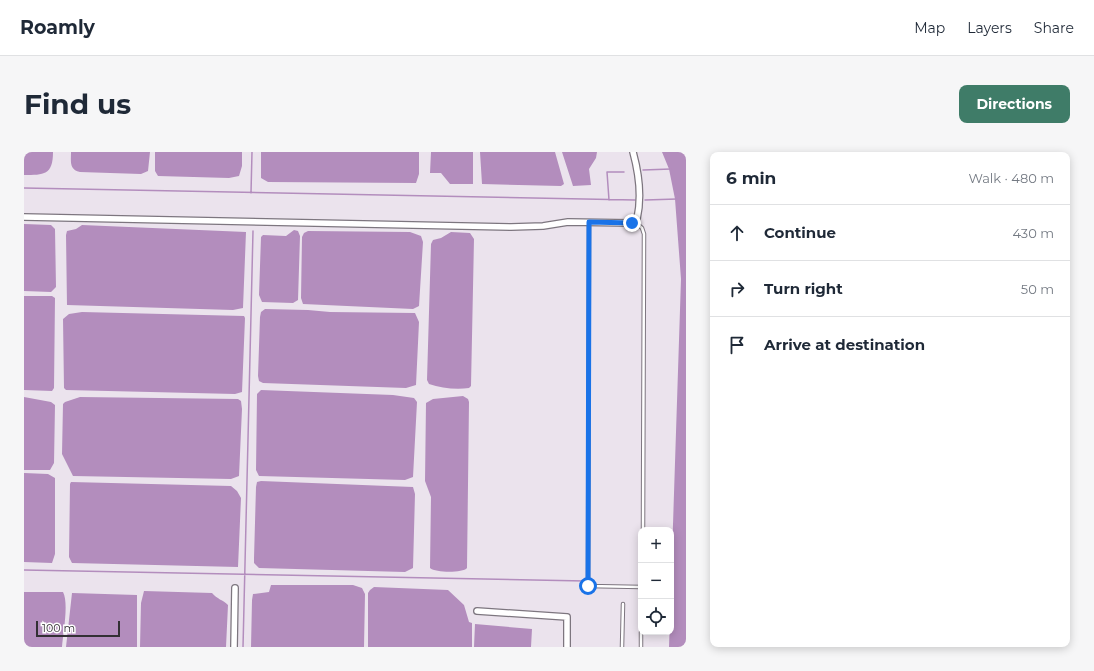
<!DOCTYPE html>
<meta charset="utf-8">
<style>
:root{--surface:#fff;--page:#f6f6f7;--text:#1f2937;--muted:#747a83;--line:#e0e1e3;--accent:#3f7c68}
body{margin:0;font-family:Montserrat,sans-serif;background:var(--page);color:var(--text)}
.controls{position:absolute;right:12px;bottom:12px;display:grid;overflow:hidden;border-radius:8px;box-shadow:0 2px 10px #0003}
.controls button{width:36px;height:36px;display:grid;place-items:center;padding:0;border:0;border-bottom:1px solid var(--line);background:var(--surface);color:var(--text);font:20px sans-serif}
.scale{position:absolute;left:12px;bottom:10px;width:84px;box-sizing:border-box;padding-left:4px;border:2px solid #333034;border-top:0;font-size:11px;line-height:14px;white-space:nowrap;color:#333034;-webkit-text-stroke:3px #fff;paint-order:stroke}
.stop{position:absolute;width:12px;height:12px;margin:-9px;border:3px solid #1a73e8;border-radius:50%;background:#fff}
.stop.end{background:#1a73e8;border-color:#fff;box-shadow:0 1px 4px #0008}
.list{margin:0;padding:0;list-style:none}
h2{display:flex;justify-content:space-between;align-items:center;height:52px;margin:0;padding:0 16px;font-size:17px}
h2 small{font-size:13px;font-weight:400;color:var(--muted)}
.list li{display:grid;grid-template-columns:26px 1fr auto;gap:12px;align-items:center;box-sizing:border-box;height:56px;padding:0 16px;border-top:1px solid var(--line)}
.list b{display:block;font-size:15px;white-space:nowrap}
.list em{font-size:13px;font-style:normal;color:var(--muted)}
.icon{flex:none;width:22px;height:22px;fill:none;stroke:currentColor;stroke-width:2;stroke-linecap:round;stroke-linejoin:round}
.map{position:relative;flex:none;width:662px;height:495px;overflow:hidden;border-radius:8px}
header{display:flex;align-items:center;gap:24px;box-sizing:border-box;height:56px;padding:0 20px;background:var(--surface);border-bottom:1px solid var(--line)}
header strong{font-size:19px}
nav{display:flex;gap:22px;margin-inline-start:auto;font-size:14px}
.intro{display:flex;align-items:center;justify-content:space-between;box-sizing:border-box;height:96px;padding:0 24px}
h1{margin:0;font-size:28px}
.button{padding:10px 18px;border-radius:8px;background:var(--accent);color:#fff;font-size:14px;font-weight:700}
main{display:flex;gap:24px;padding:0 24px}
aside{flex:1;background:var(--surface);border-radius:8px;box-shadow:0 2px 10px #0003}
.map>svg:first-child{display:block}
.water{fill:#b38dbd}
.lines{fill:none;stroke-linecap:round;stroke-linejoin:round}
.stream{stroke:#b38dbd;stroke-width:1.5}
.service-casing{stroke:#7d767f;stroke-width:4.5}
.minor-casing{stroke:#7d767f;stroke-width:8}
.service{stroke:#fff;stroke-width:2.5}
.minor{stroke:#fff;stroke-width:5.5}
.route{stroke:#1a73e8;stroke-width:5}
</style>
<header>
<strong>Roamly</strong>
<nav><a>Map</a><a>Layers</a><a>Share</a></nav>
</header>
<div class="intro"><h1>Find us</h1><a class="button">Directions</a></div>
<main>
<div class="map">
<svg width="662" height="495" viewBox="0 0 662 495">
<rect width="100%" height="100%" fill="#ebe3ed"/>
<!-- water -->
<path class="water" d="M0,0H29C29,23 20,23 0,23Z
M47,0H126L124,19L117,22L56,20C45,18 47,9 47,0Z
M131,0H218V14L215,24L205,26L134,24L131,19Z
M237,0H395V22L392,31L244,30L237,26Z
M407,0H449V32H426L417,21H406Z
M456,0H531L540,32L537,34L458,32Z
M538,0H573L572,6L565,17L567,33L549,34Z
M638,0H662V495H645L657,127L651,47L645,17Z
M0,72L27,73L31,77L32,135L27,140L0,139Z
M58,73L222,80L219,156L209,158L43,153L42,83L43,79L52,77Z
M270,78L274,79L276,84L274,148L269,151L238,150L235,143L237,85L239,83L262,84Z
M284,79L386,80L397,84L399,90L395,154L389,157L279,152L277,146L278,85L280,81Z
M427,80L446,81L450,87L447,234L445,236C432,238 417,236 405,232L403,228L407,92L409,88L417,86Z
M0,144H28L31,146L30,236L28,239L0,238Z
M241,157L284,158L306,160L391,161L395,170L392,233L382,236L239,231L235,229L234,224L236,165L237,160Z
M58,160L220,164L221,166L218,240L211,242L42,238L40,236L39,167L45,162Z
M237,238L369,243L390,246L393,250L389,325L381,328L235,324L232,318L233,242Z
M439,244L444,247L445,250L443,416C439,421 412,421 406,416L407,345L401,329L402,251L409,247Z
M0,245L27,250L31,253L30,311L26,318H0Z
M56,245L214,247L217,249L218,257L215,324L207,327L49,324L38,302L39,252L41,250Z
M0,321L24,322L31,326V402L28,411L0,410Z
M237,329L389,335L391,342L389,416L381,420L235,416L230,411V406L232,335L233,330Z
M47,330L207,334L213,339L217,346L214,415L48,411L45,405L46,332Z
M247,433H329L338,436L341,442L340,495H227L228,448L229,442L245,440Z
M350,435L424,438L440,453L445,470L448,471V495H344V441L346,438Z
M120,439L188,441C193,447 199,448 204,453L202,495H116L117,451Z
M0,440H39C45,451 39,482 38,495H0Z
M48,441L113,443V495H42Z
M451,472L508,477L507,495H450Z"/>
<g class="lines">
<!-- stream -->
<path class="stream" d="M619,18L647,17
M0,36L611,48
M227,41L228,0
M585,48L583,20H600
M621,48L653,47
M0,418L561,429
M219,495L229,79"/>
<!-- service casing -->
<g class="service-casing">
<path id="service" d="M611,70L618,76L620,82L619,378
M565,71L564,434L617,435
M598,495L599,452
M617,495V480"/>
</g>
<!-- minor casing -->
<g class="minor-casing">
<path id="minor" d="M0,65L487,75L519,74L544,70L608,71L613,67C618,45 615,22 609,0
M453,459L543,465V495
M210,495L211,436"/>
</g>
<!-- service -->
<use href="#service" class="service"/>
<!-- minor -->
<use href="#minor" class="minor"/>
</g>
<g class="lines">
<!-- route -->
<path class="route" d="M564,434L565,70L608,71"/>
</g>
</svg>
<div class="controls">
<button>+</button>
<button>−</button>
<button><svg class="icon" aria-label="locate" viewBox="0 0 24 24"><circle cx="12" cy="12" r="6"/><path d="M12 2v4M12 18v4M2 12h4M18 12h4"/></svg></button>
</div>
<div class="scale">100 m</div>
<div class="stop" style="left:564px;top:434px"></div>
<div class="stop end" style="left:608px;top:71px"></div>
</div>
<aside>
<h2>6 min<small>Walk · 480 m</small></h2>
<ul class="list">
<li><svg class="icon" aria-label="ahead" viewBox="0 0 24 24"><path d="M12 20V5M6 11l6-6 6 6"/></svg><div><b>Continue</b></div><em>430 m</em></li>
<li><svg class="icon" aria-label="right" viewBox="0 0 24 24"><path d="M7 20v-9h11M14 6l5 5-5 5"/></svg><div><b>Turn right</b></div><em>50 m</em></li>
<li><svg class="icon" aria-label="arrive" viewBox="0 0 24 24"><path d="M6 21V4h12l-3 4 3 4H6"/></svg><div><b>Arrive at destination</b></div></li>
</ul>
</aside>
</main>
